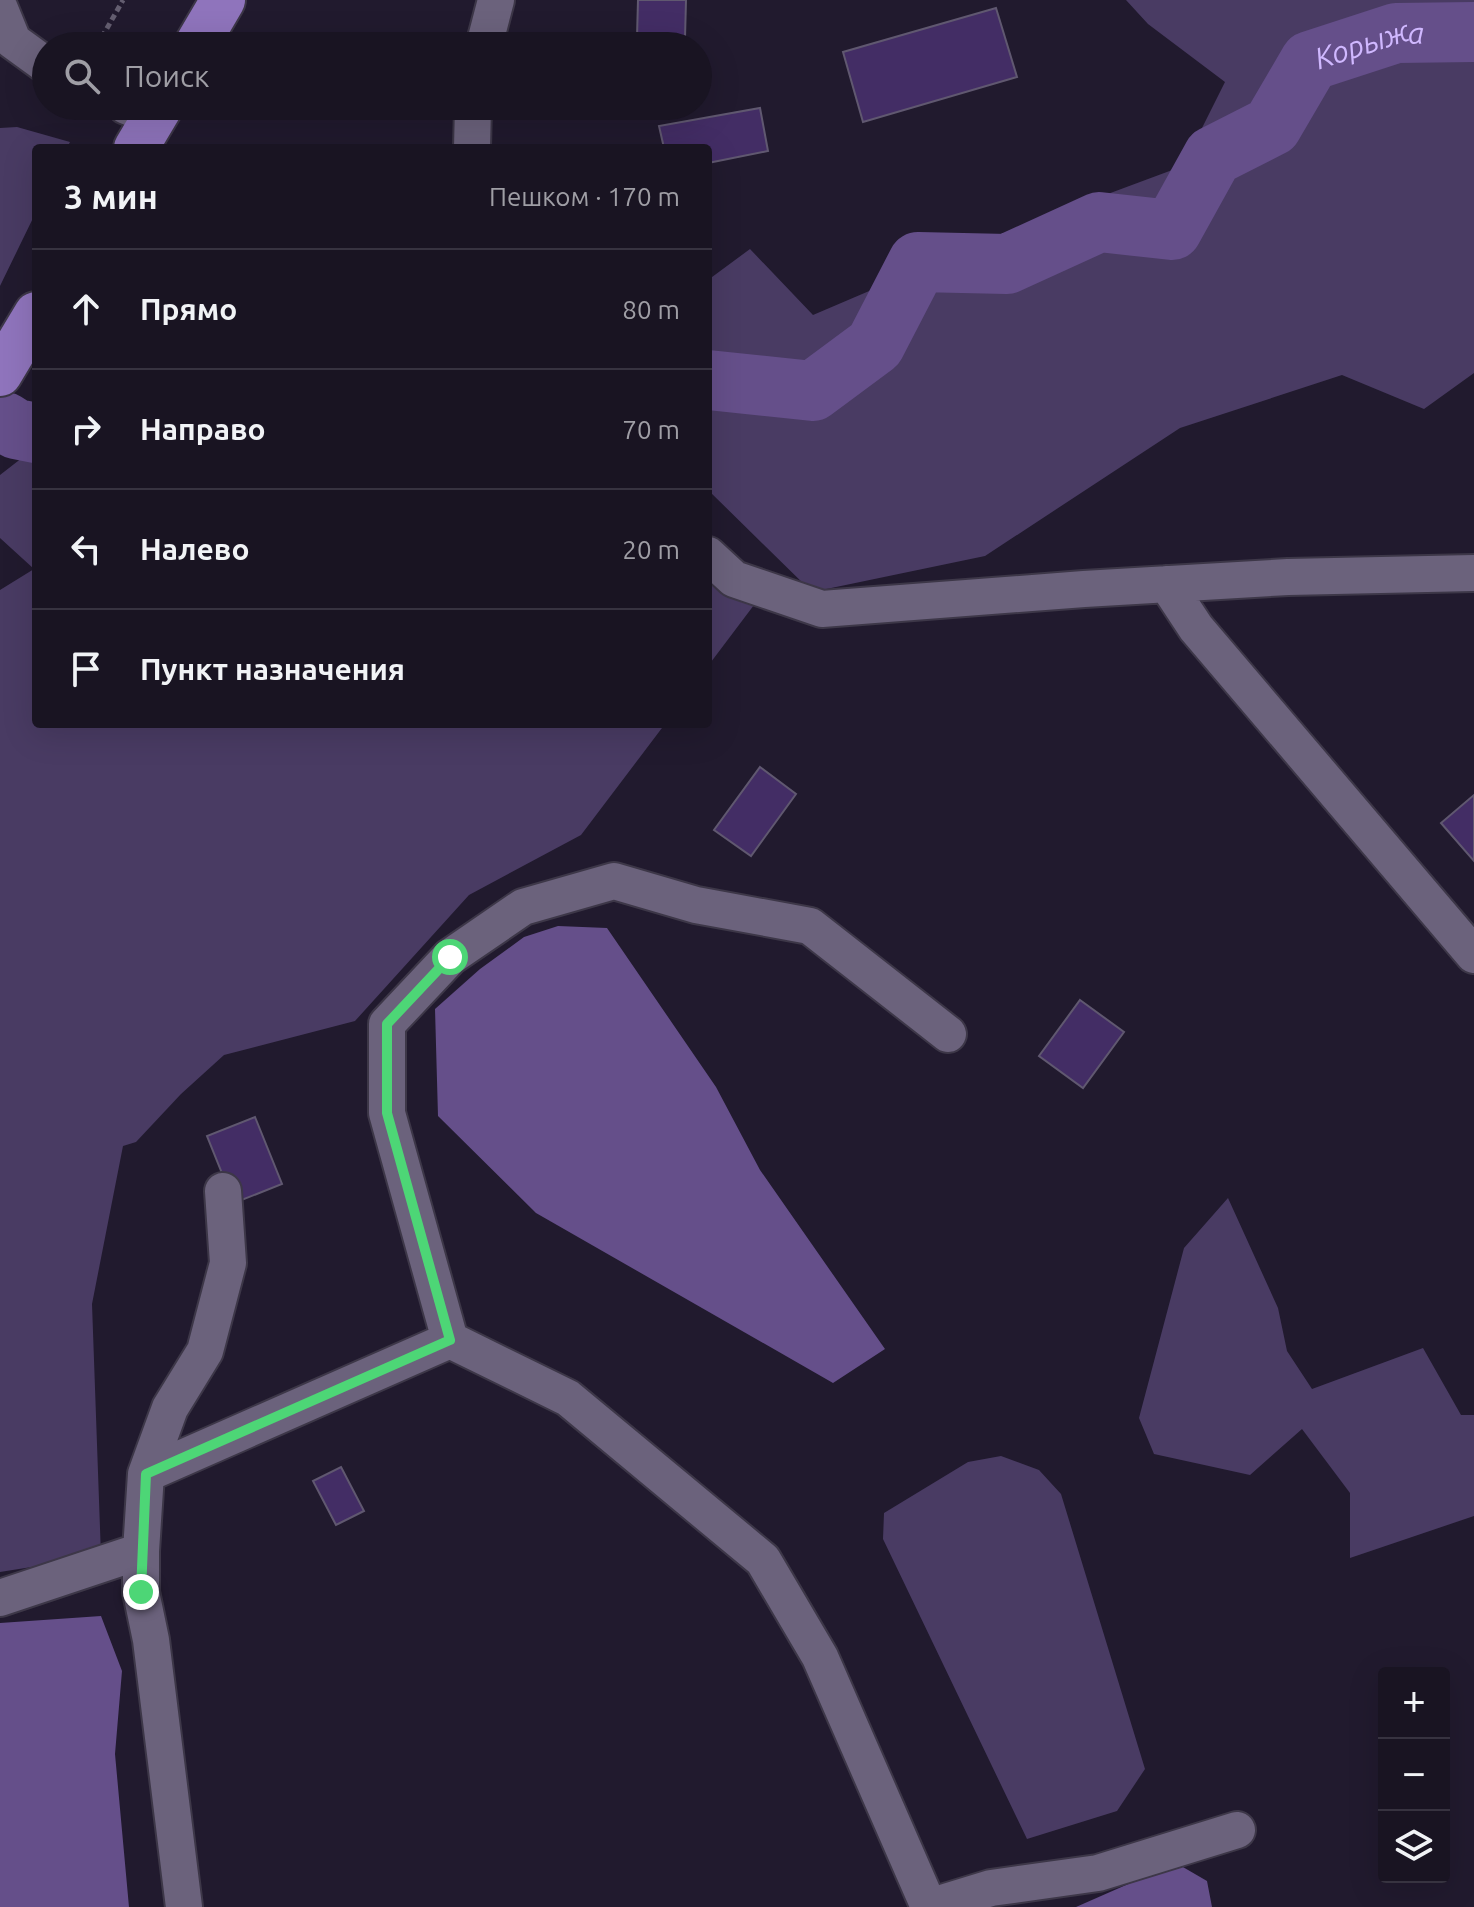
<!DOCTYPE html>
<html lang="ru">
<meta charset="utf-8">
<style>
:root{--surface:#191422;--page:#26212f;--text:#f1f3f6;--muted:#9f9ea5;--line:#373340}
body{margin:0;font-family:Ubuntu,sans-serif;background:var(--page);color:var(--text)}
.controls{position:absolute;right:24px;bottom:24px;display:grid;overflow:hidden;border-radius:8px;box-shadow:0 8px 32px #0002}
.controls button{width:72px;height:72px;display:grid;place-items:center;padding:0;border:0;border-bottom:2px solid var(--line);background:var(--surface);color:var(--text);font:40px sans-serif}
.stop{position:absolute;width:24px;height:24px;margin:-18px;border:6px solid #4dd676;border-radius:50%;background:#fff}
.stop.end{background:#4dd676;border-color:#fff;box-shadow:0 2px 8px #0008}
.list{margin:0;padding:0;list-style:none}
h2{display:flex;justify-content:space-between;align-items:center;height:104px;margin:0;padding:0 32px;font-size:34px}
h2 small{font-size:26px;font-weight:400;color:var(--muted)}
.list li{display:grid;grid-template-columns:52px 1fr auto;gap:24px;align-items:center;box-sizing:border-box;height:120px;padding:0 32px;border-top:2px solid var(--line)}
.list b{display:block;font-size:30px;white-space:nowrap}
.list em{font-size:26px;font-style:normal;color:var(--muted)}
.icon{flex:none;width:44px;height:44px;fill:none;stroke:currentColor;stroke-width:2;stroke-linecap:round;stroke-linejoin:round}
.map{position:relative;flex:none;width:1474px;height:1907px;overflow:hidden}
.search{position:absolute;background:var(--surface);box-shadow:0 8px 32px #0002;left:32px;top:32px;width:680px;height:88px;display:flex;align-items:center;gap:20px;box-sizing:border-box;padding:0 28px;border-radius:44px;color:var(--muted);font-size:30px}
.panel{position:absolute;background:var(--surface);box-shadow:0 8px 32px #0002;left:32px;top:144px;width:680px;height:584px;border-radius:8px}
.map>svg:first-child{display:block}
.green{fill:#493b63}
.water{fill:#654f8a}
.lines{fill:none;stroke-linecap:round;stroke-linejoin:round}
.river{stroke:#654f8a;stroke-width:60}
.building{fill:#432d65;stroke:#605870;stroke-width:2}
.minor-casing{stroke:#3d3748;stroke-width:40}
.major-casing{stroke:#3d3748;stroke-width:48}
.path{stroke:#645e70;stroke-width:5;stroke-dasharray:6 4;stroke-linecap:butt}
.minor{stroke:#6b627c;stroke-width:36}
.major{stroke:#8f74bc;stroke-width:44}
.route{stroke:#4dd676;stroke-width:10}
.labels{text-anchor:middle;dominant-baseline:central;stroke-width:6;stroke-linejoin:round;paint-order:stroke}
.water-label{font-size:30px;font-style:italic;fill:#d0b8ff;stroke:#211a2e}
</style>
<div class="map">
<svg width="1474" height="1907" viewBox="0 0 1474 1907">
<rect width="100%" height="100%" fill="#211a2e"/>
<!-- green -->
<path class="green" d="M1126,0H1474V373L1424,409L1342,375L1180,428L985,556L812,592L708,490V280L750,249L813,315L1019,227L1183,166L1225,82L1148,24Z
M17,127L70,142L67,148H36V212L0,286V128Z
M36,447V724H665L581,835L469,895L355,1021L224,1055L181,1094L136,1142L123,1146L92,1304L101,1556L0,1572V590L34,569L0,538V475Z
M708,582L754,605L708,666Z
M1228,1198L1278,1308L1287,1351L1312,1389L1423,1348L1461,1415H1474V1516L1350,1558V1493L1302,1429L1250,1475L1154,1454L1139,1418L1184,1248Z
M1001,1456L1039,1470L1061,1494L1145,1769L1117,1811L1027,1839L883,1539L884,1513L968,1462Z"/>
<!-- water -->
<path class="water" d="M558,926L607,928L716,1087L760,1170L885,1349L833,1383L536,1213L438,1116L435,1009L480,969L524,937Z
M101,1616L122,1671L115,1754L129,1907H0V1623Z
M1176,1863L1207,1881L1212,1907H1076Z"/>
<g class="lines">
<!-- river -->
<g class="river">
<path id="s1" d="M708,380L813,391L875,345L918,262L1007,264L1099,222L1172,230L1213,156L1272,126L1310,61L1396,33L1474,32"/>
<path d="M5,422L16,429L36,433"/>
</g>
</g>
<!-- building -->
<path class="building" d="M638,0H686L685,38L637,37Z
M996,8L1017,77L863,122L843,52Z
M760,108L768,151L708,163V148H664L659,126Z
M760,767L796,794L751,856L714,830Z
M1474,795V861L1441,823Z
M1080,1000L1124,1032L1083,1088L1039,1056Z
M255,1117L282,1184L234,1203L207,1136Z
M341,1467L364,1511L336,1525L313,1481Z"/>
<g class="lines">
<!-- minor casing -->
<g class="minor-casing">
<path id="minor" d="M0,9L13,41L46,65
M484,46L496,0
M126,106L154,117
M472,148L473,106
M708,555L734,579L822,609L1084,589L1288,577L1474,573
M1167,584L1196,628L1474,955
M450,1340L568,1398L763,1560L820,1657L929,1907L991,1888L1098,1873L1237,1830
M146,1474L450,1340L387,1113V1024L450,957L523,907L614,881L696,905L810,926L948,1034
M141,1551L146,1474L170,1408L205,1351L228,1263L223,1191
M0,1598L141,1551V1592L151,1640L184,1907"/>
</g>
<!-- major casing -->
<g class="major-casing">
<path id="major" d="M196,46L223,0
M136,148L161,106
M0,374L36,314"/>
</g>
<!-- path -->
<path class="path" d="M97,46L123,0"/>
<!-- minor -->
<use href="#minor" class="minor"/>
<!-- major -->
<use href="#major" class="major"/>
</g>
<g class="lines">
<!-- route -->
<path class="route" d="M141,1592L146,1474L450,1340L387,1113V1024L450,957"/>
</g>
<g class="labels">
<!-- water labels -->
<g class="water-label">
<text stroke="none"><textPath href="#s1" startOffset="828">Корыжа</textPath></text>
</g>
</g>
</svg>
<div class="controls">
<button>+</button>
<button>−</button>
<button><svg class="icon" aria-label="layers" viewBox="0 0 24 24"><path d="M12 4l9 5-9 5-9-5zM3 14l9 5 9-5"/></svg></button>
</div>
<div class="stop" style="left:450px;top:957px"></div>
<div class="stop end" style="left:141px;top:1592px"></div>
<div class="search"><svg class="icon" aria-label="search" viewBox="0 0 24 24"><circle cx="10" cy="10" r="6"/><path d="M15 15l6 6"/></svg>Поиск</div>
<section class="panel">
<h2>3 мин<small>Пешком · 170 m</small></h2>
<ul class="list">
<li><svg class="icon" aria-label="ahead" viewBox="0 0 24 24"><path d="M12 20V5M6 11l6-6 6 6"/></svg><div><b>Прямо</b></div><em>80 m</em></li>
<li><svg class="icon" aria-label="right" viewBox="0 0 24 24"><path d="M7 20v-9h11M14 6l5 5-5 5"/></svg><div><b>Направо</b></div><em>70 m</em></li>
<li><svg class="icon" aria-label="left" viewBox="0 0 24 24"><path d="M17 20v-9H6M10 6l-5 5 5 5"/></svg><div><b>Налево</b></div><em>20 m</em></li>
<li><svg class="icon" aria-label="arrive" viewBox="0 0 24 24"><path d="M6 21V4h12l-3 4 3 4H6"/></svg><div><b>Пункт назначения</b></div></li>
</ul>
</section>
</div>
